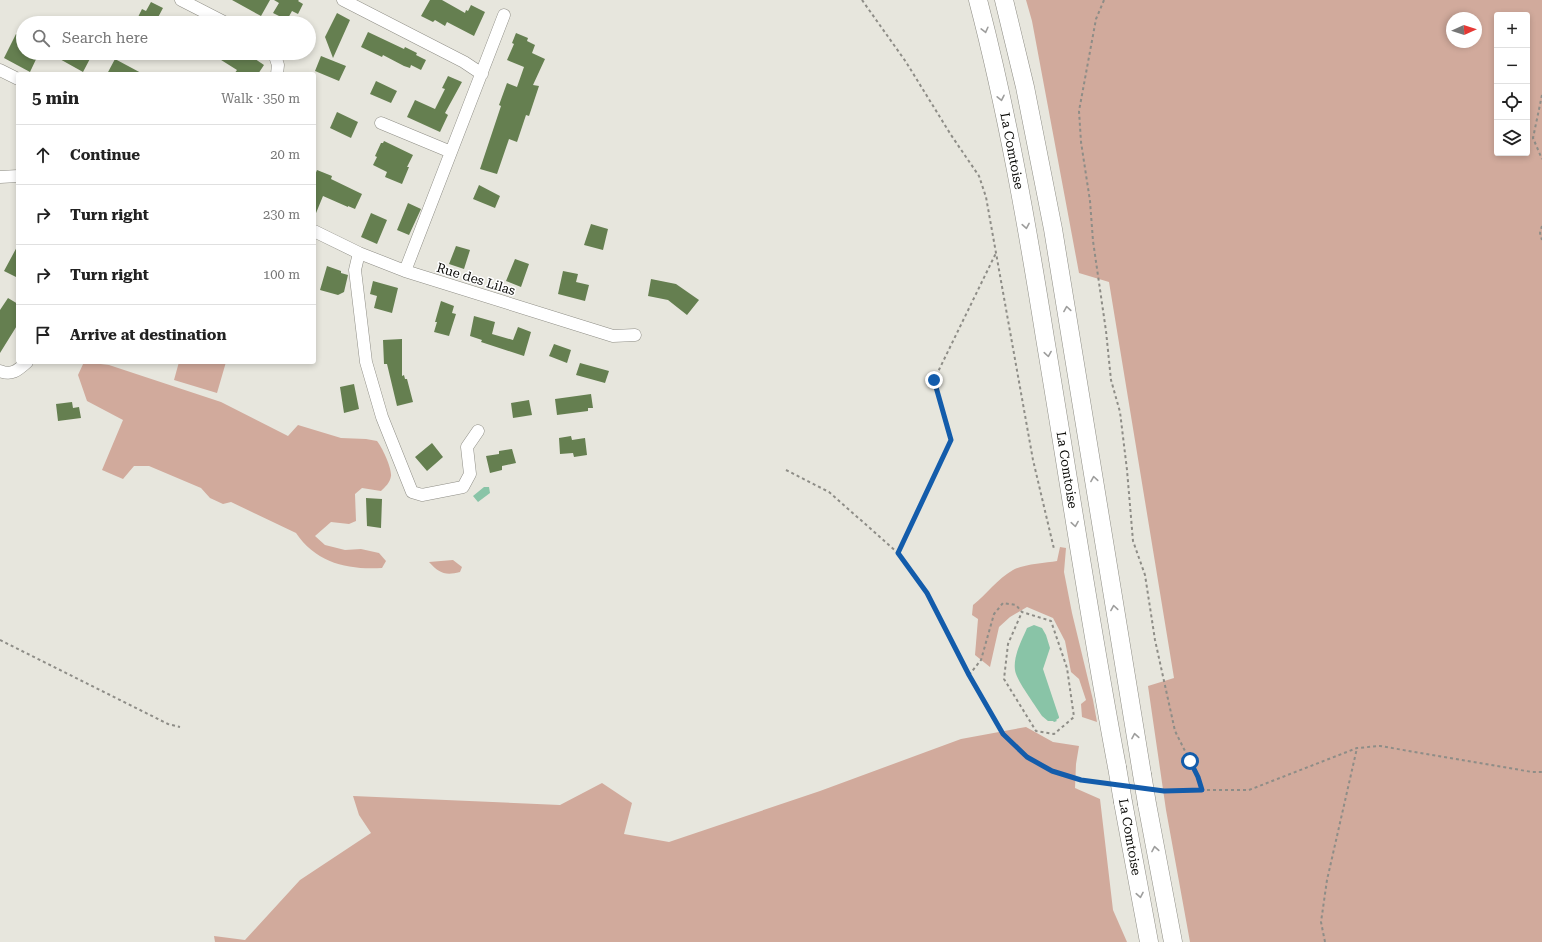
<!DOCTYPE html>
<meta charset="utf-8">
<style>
:root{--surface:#fff;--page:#f6f6f6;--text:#222;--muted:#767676;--line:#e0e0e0}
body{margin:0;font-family:"Roboto Serif",serif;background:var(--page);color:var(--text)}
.controls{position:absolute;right:12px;top:12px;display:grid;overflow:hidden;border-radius:4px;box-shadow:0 2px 6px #0003}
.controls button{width:36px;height:36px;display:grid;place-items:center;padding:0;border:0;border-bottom:1px solid var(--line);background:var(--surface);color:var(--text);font:20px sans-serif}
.compass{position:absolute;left:1446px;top:12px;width:36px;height:36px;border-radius:50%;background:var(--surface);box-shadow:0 2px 6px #0003;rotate:87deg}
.stop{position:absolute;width:12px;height:12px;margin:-9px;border:3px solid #135cab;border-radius:50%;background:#fff}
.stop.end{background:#135cab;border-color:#fff;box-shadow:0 1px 4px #0008}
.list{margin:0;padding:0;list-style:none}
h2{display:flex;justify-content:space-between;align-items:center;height:52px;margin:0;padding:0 16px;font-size:17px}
h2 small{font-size:13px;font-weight:400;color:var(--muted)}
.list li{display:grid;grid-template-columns:26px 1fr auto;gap:12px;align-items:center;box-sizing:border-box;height:60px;padding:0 16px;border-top:1px solid var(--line)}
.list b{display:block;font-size:15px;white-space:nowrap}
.list em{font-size:13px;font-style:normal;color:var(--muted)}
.icon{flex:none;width:22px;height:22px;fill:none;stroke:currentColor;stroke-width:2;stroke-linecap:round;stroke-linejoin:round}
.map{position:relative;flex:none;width:1542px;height:942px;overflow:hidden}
.search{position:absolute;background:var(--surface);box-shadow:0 2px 6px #0003;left:16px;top:16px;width:300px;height:44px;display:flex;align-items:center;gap:10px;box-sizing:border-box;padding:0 14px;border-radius:22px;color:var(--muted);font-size:15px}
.panel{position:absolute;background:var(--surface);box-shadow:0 2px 6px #0003;left:16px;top:72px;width:300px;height:292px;border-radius:4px}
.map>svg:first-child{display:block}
.green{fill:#d1aa9c;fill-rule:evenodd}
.water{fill:#89c4a7}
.building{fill:#657f50}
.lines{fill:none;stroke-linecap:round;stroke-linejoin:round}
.minor-casing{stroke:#8e8d85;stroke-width:13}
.highway-casing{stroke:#8e8d85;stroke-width:19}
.path{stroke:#8e8d87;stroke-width:2;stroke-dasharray:3 3;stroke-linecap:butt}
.minor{stroke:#fff;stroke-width:12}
.highway{stroke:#fff;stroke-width:18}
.highway-bridge-casing{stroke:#8e8d85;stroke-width:19;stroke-linecap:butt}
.highway-bridge{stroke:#fff;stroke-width:18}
.oneway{stroke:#9e9e9d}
.route{stroke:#135cab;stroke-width:5}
.labels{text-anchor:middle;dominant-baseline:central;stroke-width:3;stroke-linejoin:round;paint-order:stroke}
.street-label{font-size:13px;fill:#0c0c09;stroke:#fff}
</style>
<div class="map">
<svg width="1542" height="942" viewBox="0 0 1542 942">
<rect width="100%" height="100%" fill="#e7e6dd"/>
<!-- green -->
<path class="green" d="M1026,0H1542V942H1190L1166,810L1148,686L1174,678L1109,282L1079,273L1032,21ZM1497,15H1527V153H1497ZM1452,18H1476V42H1452Z
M84,362L109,365L221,402L288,436L298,425L341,438L366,439L377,441C382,447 392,468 391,476C390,483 385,487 381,491L362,488L355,494L356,521L349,524L331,522L315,536L325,545L345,550L361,549L379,553L386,561L382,568C348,570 316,563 296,533L231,502L223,504L210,498L201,488L149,466H134L123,479L102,470L123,420L87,401L78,375Z
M179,362H226L217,393L174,380Z
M1060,547L1066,548L1064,572L1072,613L1093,700L1097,722L1082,717L1081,704L1086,700L1079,679L1071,672L1065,641L1053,618L1027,607L1010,617L999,627L990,667L975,655L978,619L972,615L973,605C987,594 997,579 1013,570C1024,564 1045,563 1057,561Z
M453,560L462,567L460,572C445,576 439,573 429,562Z
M1026,727L1053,742L1079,746L1076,764L1075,788L1100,799L1113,910L1127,942H215L214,936L245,940L300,880L371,833L359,815L353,796L560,805L602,783L632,803L624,834L669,842L820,791L961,739Z"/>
<!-- water -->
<path class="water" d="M484,487H489L490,493L478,502L473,496Z
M1034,625L1042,628L1046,635L1050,648L1043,669L1059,717V718L1056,720L1057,721L1054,722L1053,721H1048L1042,716C1036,706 1016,680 1015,670C1013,656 1022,640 1027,628Z"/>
<!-- building -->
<path class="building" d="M232,0H270L261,16Z
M274,0H299L298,1L303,4L298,14L292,11L287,20L273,13L279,3Z
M430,0H442L465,13L466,10L468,11L471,5L485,12L474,36L447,22L445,26L435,20L433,22L421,16Z
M151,2L163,8L155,23H135L142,9L146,11Z
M337,13L350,20L333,58L325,37Z
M368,32L404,49L405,47L417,53L416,55L426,60L421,70L411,65L410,68L404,66L383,55L382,57L361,47Z
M516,33L528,38L527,41L535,45L532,53L545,59L533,85L539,86L529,116L526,115L517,142L509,139L497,174L480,169L501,106L499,105L507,83L517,87L524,67L507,60L514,44L512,43Z
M16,34L23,38V53H39L30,72L4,58Z
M49,53H93L83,72Z
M210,53H246L264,65L258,74H234L237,70Z
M321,56L346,66L339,81L315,71Z
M115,59L143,74H107Z
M448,76L462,82L445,113L448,115L440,132L407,117L415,100L435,109L445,89L442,88Z
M376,81L397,91L391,103L370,94Z
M337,112L358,122L351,138L330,128Z
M384,141L413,155L407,167H409L402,184L385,177L387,172L373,165L377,157L375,156L381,143H383Z
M317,170L332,176L331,179L362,194L355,209L348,206V207L323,196L314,218V177Z
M479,185L500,196L495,208L473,199Z
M408,203L421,209L409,235L397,230Z
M371,213L387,220L377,244L361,237Z
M591,224L608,229L603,250L584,245Z
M18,245V278L4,271Z
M456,246L470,250L464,269L449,264Z
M515,259L529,264L521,287L506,281Z
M327,266L341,271V273L348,275L344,292L338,295L320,290Z
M563,271L578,274L576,282L589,285L585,301L558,294Z
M651,279L676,284L699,300L687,315L668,300L648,296Z
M373,281L398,288L392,313L374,308L377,296L370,294Z
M8,298L18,304V324L0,353V310Z
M441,301L454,306L452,313L456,314L449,336L434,332L437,322H435Z
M474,316L495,322L492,334L513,340L518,327L531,332L524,356L481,342L482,340L470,336Z
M402,339V376L404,375L405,379H407L413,402L397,406L387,364H384L383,340Z
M554,344L571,350L567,363L549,356Z
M580,363L609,371L605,383L576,375Z
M354,384L359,409L344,413L340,387Z
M591,394L593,408H588V411L557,415L555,399Z
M529,400L532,415L513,418L511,403Z
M72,402L73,408L79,407L81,418L58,421L56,404Z
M571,436L572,440L585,438L587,455L574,457L573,453L560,454L559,438Z
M432,443L443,457L427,471L415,457Z
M512,449L516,463L502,466V470L490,473L486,456L499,454V451Z
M366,498L382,499L381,528L367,526Z"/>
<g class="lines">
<!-- minor casing -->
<g class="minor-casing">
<path id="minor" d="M181,0L226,23
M343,0L464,62L482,74
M274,53L278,65L277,74
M0,70L18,79
M381,123L451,152
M0,177L18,176
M314,231L359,253L405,271L613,336L635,335
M359,253L355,270L366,362L382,417L412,492L422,495L463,487L470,474L467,447L478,431
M405,271L504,15
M0,371C12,376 18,370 27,362"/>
</g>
<!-- highway casing -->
<g class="highway-casing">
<path id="highway" d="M978,0C1007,111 1027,225 1045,338C1069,481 1090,624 1117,767
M1004,0L1025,87L1053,229L1142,774
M1123,802L1149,942
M1147,804L1173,942"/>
</g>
<!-- path -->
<path class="path" d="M862,0L906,62L951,135L979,176L986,197L1033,460L1054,549
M1104,0L1096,19L1079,111L1081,142L1090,201L1093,241L1106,331L1111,380L1120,412L1127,470L1133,541L1145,575L1155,640L1175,731L1198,777L1202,790
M1542,95L1533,138L1542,159
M1542,226L1540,233L1542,240
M786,470L829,492L898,553L927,593L969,675L981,660L994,614L1003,603L1016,605L1022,612L1051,621L1067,668L1074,717L1054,734L1036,731L1004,679L1008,644L1022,612
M898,553L951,440L934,380L996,253
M0,640L168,724L180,727
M969,675L1003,734L1027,757L1052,771L1081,780L1105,783
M1159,790H1249L1357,748L1380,746L1532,772H1542
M1325,942L1321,922L1327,880L1357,748"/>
<!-- minor -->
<use href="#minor" class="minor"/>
<!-- highway -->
<use href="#highway" class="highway"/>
<!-- highway-bridge casing -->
<g class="highway-bridge-casing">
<path id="highway-bridge" d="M1117,767L1123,802
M1142,774L1147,804"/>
</g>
<!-- highway-bridge -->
<use href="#highway-bridge" class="highway-bridge"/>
</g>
<!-- one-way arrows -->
<defs><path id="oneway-chevron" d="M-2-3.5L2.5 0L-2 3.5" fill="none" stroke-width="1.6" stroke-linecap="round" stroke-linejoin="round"/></defs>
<g class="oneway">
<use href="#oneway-chevron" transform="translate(985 30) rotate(76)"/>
<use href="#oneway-chevron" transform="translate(1001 98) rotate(78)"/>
<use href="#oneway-chevron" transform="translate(1026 226) rotate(80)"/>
<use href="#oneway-chevron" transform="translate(1067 309) rotate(-99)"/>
<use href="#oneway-chevron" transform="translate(1048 354) rotate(81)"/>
<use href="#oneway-chevron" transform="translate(1094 479) rotate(-99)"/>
<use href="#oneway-chevron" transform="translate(1075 524) rotate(81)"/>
<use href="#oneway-chevron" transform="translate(1114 608) rotate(-99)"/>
<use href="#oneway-chevron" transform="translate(1135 736) rotate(-100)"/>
<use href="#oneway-chevron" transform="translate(1155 849) rotate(-100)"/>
<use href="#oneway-chevron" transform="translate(1140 895) rotate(79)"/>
</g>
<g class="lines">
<!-- route -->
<path class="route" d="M934,380L951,440L898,553L927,593L969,675L1003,734L1027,757L1052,771L1081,780L1164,791L1202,790L1198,777L1190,761"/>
</g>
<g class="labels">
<!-- street labels -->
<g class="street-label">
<text transform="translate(1012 151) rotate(79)">La Comtoise</text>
<text transform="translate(476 279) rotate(17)">Rue des Lilas</text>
<text transform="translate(1067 470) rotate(81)">La Comtoise</text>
<text transform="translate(1130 837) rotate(80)">La Comtoise</text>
</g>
</g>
</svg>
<div class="controls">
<button>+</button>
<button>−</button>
<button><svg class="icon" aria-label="locate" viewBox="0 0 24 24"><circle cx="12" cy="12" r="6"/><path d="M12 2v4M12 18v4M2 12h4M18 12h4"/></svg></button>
<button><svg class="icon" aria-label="layers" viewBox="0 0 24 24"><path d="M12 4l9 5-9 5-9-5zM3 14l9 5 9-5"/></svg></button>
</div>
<svg class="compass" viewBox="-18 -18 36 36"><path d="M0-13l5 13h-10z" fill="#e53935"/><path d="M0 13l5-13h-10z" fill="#767676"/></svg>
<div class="stop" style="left:1190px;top:761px"></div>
<div class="stop end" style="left:934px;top:380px"></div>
<div class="search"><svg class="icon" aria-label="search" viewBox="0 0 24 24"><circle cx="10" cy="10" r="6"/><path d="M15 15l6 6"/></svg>Search here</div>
<section class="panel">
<h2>5 min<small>Walk · 350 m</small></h2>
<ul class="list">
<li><svg class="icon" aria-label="ahead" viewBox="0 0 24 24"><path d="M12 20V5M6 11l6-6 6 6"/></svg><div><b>Continue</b></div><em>20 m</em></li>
<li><svg class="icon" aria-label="right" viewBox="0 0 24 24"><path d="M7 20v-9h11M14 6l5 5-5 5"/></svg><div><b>Turn right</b></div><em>230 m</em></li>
<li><svg class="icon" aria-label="right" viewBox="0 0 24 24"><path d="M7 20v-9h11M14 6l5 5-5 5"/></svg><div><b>Turn right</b></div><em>100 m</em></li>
<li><svg class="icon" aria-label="arrive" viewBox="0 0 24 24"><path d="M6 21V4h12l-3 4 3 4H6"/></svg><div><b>Arrive at destination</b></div></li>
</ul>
</section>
</div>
